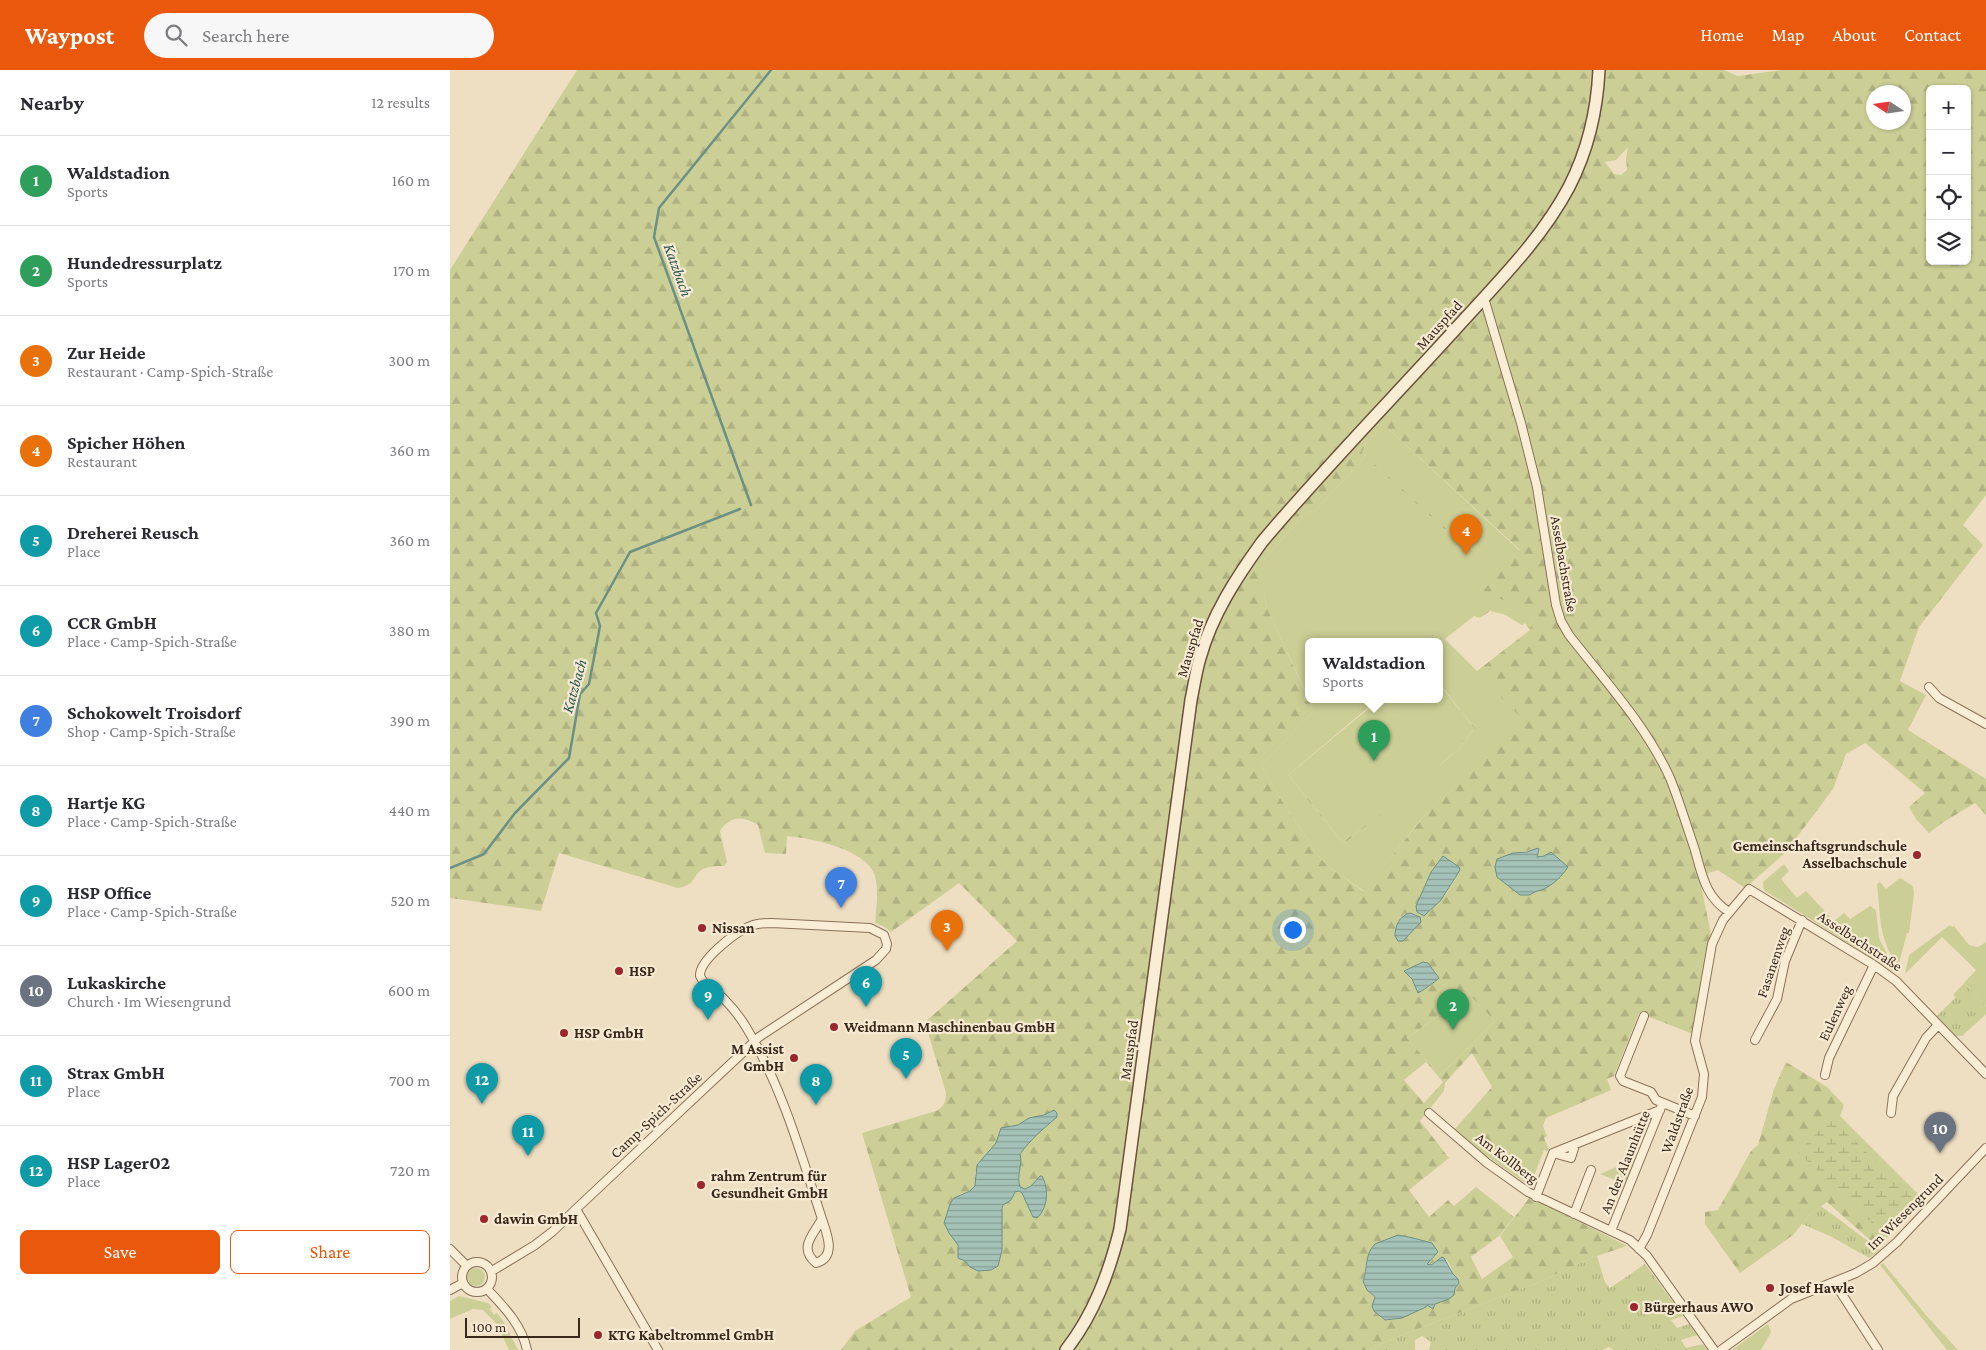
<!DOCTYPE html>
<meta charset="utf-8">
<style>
:root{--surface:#fff;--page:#f7f7f7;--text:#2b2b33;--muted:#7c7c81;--line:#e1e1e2;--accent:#ea580c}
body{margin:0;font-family:"Crimson Pro",serif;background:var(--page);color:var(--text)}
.controls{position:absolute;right:15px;top:15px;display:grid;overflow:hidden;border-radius:8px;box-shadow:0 1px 4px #0004}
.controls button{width:45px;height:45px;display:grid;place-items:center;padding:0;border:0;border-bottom:1px solid var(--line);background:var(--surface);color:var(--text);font:25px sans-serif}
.compass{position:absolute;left:1416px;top:15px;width:45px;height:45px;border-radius:50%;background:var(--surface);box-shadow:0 1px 4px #0004;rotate:282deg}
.scale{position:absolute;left:15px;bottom:12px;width:115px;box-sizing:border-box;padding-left:5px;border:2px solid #39291d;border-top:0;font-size:14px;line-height:18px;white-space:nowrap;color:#39291d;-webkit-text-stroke:4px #f7ead2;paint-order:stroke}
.you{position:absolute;left:842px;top:859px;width:18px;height:18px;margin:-12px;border:4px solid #fff;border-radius:50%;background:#1a73e8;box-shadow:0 0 0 8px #1a73e833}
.badge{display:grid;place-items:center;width:32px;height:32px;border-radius:50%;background:var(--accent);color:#fff;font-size:16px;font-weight:700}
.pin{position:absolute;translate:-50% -41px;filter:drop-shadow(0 1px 2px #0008)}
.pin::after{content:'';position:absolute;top:26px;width:18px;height:15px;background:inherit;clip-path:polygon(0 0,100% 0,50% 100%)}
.popup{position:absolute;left:855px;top:568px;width:138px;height:65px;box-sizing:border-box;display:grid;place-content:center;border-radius:8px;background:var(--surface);filter:drop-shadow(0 1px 4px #0005);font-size:16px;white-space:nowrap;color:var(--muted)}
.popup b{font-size:19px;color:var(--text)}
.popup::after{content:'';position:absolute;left:50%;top:100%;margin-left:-10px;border:10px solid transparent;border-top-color:var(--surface)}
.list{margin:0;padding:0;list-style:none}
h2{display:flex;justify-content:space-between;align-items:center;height:65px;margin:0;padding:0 20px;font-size:21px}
h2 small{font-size:16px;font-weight:400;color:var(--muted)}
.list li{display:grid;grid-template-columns:32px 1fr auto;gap:15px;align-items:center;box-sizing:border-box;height:90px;padding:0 20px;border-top:1px solid var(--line)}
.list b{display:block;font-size:19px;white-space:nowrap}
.list p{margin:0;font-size:16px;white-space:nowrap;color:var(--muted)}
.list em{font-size:16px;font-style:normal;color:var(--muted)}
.actions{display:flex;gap:10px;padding:15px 20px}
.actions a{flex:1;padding:11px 0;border:1px solid var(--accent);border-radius:8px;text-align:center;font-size:18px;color:var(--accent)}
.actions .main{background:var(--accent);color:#fff}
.icon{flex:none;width:28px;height:28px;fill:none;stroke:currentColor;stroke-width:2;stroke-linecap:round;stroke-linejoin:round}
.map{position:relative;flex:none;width:1536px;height:1280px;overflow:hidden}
header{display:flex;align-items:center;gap:30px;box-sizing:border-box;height:70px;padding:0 25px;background:var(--accent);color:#fff}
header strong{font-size:24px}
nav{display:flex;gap:28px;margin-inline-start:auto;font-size:18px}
.search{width:350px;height:45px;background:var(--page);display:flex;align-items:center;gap:12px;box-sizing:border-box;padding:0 18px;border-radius:28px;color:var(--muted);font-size:19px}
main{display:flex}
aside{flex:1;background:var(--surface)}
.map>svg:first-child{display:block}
.grass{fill:#cbce95}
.forest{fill:url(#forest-firs);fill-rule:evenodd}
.wetland{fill:url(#wetland-marsh)}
.park{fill:url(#park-tufts)}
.water{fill:url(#water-rules);stroke:#6b9085}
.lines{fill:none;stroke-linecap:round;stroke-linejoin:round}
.stream{stroke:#6b9085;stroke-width:2.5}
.street-casing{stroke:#8a7058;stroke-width:10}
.secondary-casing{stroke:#6c513c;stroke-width:14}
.street{stroke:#faedd5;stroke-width:8}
.secondary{stroke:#faedd5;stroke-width:11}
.poi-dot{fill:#9b262e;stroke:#f7ead2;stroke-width:2}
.labels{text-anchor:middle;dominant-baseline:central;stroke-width:4.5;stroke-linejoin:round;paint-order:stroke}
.street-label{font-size:15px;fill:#39291d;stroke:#f7ead2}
.poi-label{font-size:15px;font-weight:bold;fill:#39291d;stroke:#f7ead2;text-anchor:start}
.water-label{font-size:16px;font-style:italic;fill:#2c5954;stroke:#f7ead2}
</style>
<header>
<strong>Waypost</strong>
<div class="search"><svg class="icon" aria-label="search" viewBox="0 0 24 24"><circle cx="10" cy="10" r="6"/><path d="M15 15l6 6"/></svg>Search here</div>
<nav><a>Home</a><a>Map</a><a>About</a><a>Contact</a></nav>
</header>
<main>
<aside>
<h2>Nearby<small>12 results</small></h2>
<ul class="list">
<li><span class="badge" style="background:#2e9e5b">1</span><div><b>Waldstadion</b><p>Sports</p></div><em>160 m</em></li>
<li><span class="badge" style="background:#2e9e5b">2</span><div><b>Hundedressurplatz</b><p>Sports</p></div><em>170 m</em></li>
<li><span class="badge" style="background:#e8710a">3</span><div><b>Zur Heide</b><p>Restaurant · Camp-Spich-Straße</p></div><em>300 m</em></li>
<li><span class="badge" style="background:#e8710a">4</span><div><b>Spicher Höhen</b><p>Restaurant</p></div><em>360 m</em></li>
<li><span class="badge" style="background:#0f9aa8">5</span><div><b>Dreherei Reusch</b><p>Place</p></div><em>360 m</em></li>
<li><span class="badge" style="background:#0f9aa8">6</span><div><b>CCR GmbH</b><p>Place · Camp-Spich-Straße</p></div><em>380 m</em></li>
<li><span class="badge" style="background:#3f7fe0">7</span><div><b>Schokowelt Troisdorf</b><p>Shop · Camp-Spich-Straße</p></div><em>390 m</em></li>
<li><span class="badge" style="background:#0f9aa8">8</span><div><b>Hartje KG</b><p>Place · Camp-Spich-Straße</p></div><em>440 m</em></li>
<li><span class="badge" style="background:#0f9aa8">9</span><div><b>HSP Office</b><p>Place · Camp-Spich-Straße</p></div><em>520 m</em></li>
<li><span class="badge" style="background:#6b7280">10</span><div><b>Lukaskirche</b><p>Church · Im Wiesengrund</p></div><em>600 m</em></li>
<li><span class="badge" style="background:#0f9aa8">11</span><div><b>Strax GmbH</b><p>Place</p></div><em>700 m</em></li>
<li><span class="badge" style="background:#0f9aa8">12</span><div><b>HSP Lager02</b><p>Place</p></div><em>720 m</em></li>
</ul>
<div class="actions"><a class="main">Save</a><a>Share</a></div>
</aside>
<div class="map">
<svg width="1536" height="1280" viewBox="0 0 1536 1280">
<defs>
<pattern id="forest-firs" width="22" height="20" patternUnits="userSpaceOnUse" patternTransform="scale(1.25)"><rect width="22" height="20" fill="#cbce95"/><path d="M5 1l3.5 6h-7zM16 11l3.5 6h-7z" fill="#afb180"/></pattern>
<pattern id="wetland-marsh" width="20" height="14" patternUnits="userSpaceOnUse" patternTransform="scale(1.25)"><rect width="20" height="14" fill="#cbce95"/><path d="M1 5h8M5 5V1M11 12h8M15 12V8" fill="none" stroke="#afb180"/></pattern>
<pattern id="park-tufts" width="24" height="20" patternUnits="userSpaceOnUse" patternTransform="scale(1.25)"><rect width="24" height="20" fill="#cbce95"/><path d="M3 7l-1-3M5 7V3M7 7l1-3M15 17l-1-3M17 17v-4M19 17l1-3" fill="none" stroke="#afb180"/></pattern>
<pattern id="water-rules" width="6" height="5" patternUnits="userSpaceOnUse" patternTransform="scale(1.25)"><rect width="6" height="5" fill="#a4c2b7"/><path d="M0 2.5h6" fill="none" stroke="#879e94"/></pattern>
</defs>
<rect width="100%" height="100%" fill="#efdfc2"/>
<!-- grass -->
<path class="grass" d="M933,354L1070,481L1084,544L1080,560L1075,553L1072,555L1056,545L1040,540L1030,548L1024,546L994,569L1074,650L971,749L914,821L879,797L869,787L828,725L811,695L864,641L859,630H927L838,705L893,774L923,750L893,772L839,705L929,630H989V614L1024,658L1009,677L987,698L1010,678L1025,658L989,613V572H859V629L817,538L813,518V491L852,446L860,441L863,443L916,386L912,383L915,375Z
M1334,794L1339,801L1331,809L1347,828L1356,821L1384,851L1394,843L1400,849L1420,836L1426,840L1429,868L1445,900L1442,901L1314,820L1313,812Z
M1450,808L1463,816L1464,824L1459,863H1457L1448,897C1428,866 1431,849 1427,814L1430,812L1436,819Z
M1500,855L1502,857L1504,856L1519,875L1528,877L1536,872V936L1514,913L1526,900L1492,867L1455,904L1459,885Z
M1020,924L1045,951L990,1006L957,968Z
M1433,1193L1475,1244L1508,1280H1497L1430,1195Z
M17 1207a9 9 0 1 1 18 0a9 9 0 1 1-18 0Z
M9,1226L38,1233L42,1237L40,1239L44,1245L47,1243L53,1251L68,1280H59L47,1254L33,1240L23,1239L0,1249V1231Z
M1318,1254L1321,1262L1311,1280H1282Z"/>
<!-- forest -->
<path class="forest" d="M127,0H1274L1288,6L1332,0H1536V425L1513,455L1533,475L1469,557L1450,611L1476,625L1458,660L1536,709V745L1525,733L1492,753L1479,763L1466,749L1459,737L1475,723L1415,673L1396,684L1383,719L1335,783L1295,818L1268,800L1249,806L1261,864L1243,964L1189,943L1164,1006L1157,1009L1161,1020L1096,1048L1093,1056L1097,1066L1094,1068L1100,1082L1094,1080L1080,1116L1019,1074L1004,1060L1042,1017L1022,983L995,1013L994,1021L970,1051L999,1088L959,1120L979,1147L998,1130L1004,1136L1026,1117L1064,1147L1049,1166L1021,1187L1032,1209L1063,1187L1050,1166L1080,1127L1177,1176L1147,1186L1084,1214L940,1270L920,1280H391L405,1261L461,1227L412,1063L486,1041C494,1037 496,1031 496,1023L475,952L567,871L509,813L441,862L435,857L425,853C426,839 429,820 425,806C417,779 361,768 337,766L336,784L315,783L308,755C293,746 281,745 270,761L277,792L274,796C267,796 260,796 253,799C241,806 248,814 228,818L109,783L91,841L0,828V200ZM1480,19H1517V191H1480ZM1424,22H1454V52H1424ZM1178,77L1176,88L1177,100L1171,105L1164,104L1155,92L1166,90ZM933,354L1070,480L1033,521L1084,544L1080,559L1075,553L1072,554C1064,547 1050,543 1040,540L1030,548L1024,546L994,569L1073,650L971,749L954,727L1010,678L1025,658L989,613L1024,658C989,704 939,738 893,772L839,705L929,630L838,705L893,774L953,727L971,750L913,821L879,797L869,787L828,725L811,695L864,641L817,538L813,518V491L852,446L860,441L946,521L1001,463L912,383L915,375ZM915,387L999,463L946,520L863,443ZM1040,541L1056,545L1072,555L1075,553L1080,560L1027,601L995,569L1024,546L1030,548ZM1089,779L1087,787L1094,786L1102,783L1111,793L1117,795C1107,813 1093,820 1073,825L1066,822L1047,807V789L1063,783ZM995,787L1009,797L1010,800L996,824L978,843L966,836C972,823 982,791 995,787ZM954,844L971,852L953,871L946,858L951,848ZM978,893L989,907L971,922L955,901ZM1019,924L1045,951L990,1006L957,968ZM976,992L993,1012L974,1033L954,1010ZM604,1040L607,1047L584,1066L570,1084C573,1095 566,1105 570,1117L575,1119L581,1116L589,1107L594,1109L596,1126L582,1145L572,1123L569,1121L564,1123C561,1131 555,1132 552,1138L534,1201C522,1201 520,1192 510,1189L507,1173L495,1157L511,1124L520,1121L525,1116L527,1112L525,1103L532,1089L546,1073L551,1058L568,1055L579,1048L594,1045ZM948,1165C958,1167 971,1172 979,1172L987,1183L977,1192L979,1195L992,1187C1005,1194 1004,1212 1004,1225L985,1234L981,1239L980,1236L977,1235L976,1237L952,1248L935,1250L932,1249L929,1244L925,1228L916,1219L913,1212L917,1187L925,1174Z
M1336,992L1377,1017L1394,1035L1390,1046L1473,1129L1428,1177L1377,1132L1359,1145L1343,1165L1290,1203L1255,1154V1142L1268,1140L1301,1081L1308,1075L1324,1019Z"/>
<!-- wetland -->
<path class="wetland" d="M1381,1048L1468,1131L1433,1164L1348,1082Z"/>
<!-- park -->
<path class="park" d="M1514,913L1536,936V944L1512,966H1506L1487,946L1506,927L1503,925Z
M1188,1088L1177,1115L1150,1104Z
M1371,1136L1430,1180L1419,1188L1380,1166L1352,1154L1359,1145Z
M1147,1186L1155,1212L1160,1218L1195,1194L1233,1246L1221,1250L1227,1258L1239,1254L1247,1265L1231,1270L1236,1278L1253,1274L1257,1280H1164L1159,1277L1152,1280H979L981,1272L972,1266L965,1270V1280H920L940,1270L1084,1214Z"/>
<!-- water -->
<path class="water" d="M1088,778L1089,779L1087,787L1094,786L1101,782L1118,797C1112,806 1104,814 1094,819C1088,821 1085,821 1080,825H1070L1047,807L1045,797L1047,789L1063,783L1077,782Z
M993,786L1009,797L1010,800L991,830L974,846L967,842L966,836L981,802Z
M960,843L970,847L971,852L953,871H948L945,866C945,856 949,846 960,843Z
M973,892L978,893L989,908C986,911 971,922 968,923L962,909L954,901Z
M604,1040L607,1043V1047C593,1059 581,1069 570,1084C573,1095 566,1105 570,1117L575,1119L581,1116L590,1106H592C599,1119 598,1138 587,1148L583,1147L572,1123L569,1121L565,1122L561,1130L553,1135L552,1138V1180L548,1196L541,1200L528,1201L520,1197L515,1191L508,1188V1175L499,1163L494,1153L500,1134L504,1128L520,1121L525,1116L527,1095L546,1073L551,1058L568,1055L579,1048L594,1045Z
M948,1165C960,1167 971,1170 982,1173L988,1182L977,1194L981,1195L992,1187L994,1188L1003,1204L1008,1209L1009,1213L1005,1218L1004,1225L999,1229L985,1234L983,1239L977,1235L976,1237L952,1248L935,1250L924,1241L922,1236L925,1227L917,1220L913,1211C918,1198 914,1185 925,1174Z"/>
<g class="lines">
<!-- stream -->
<path class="stream" d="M301,435L204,167L209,138L321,0
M0,798L34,784L65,743L119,688L130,624L139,614L150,556L146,543L180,482L290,439"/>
<!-- street casing -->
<g class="street-casing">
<path id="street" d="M1034,228L1071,353L1087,417L1106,535L1111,551L1119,565C1154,610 1196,655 1220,708C1229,730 1236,754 1244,777C1252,803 1254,826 1279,842
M1479,617L1489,628L1536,654
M1194,946L1170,1006L1173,1011L1201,1022L1206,1030L1245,1046
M1305,970L1327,929L1335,891L1352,850
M1375,1005L1379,988L1424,895
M979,1043L1037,1093L1078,1122L1180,1170L1197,1186L1264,1280
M1441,1043L1443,1026L1476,968L1488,955
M1103,1083L1121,1088L1125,1075
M1086,1127L1103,1083L1210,1040
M126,1139L208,1280
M1124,1144L1141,1100
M1161,1161L1211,1037
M0,1179L17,1196
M1189,1179L1197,1165L1252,1027L1254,1004L1245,971L1262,874L1273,850L1299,819L1424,895L1446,911L1536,1004
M12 1207a15 15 0 1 1 30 0a15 15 0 1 1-30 0Z
M42,1201L85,1175L102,1162L126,1139L304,972L309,967L426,890L436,879L437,874L434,865L420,858L322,853C314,853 306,853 298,857C285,863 249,890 250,906C254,916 266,921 274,929C282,937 290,947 296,957C332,1016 351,1084 372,1149C363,1165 348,1178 366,1193C387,1187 377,1164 372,1149
M1384,1212L1428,1280
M37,1219C54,1237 72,1255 77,1280
M0,1220L13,1213
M1271,1280L1341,1229L1406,1203L1423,1193L1447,1172L1536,1078"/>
</g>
<!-- secondary casing -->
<g class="secondary-casing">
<path id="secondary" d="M616,1280C644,1244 659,1203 670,1159L741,630C744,616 746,601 750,588C762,545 786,508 812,472C875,397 945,326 1011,253C1050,210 1092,168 1119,117C1138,80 1147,41 1149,0"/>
</g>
<!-- street -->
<use href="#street" class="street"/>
<!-- secondary -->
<use href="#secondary" class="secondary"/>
</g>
<!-- markers -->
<g class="poi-dot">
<circle cx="1467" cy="785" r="5"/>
<circle cx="252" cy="858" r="5"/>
<circle cx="169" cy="901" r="5"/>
<circle cx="384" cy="957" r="5"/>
<circle cx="114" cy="963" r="5"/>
<circle cx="344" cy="988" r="5"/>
<circle cx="251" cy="1115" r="5"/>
<circle cx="34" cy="1149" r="5"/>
<circle cx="1320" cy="1218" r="5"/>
<circle cx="1184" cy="1237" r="5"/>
<circle cx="148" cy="1265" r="5"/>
</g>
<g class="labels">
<!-- street labels -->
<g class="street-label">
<text transform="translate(989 255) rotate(-48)">Mauspfad</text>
<text transform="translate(1114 494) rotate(80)">Asselbachstraße</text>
<text transform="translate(740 578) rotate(-73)">Mauspfad</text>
<text transform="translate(1410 871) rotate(33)">Asselbachstraße</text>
<text transform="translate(1323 892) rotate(-71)">Fasanenweg</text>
<text transform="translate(1385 943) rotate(-65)">Eulenweg</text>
<text transform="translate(679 980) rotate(-82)">Mauspfad</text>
<text transform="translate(206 1045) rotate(-43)">Camp-Spich-Straße</text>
<text transform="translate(1227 1050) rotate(-70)">Waldstraße</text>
<text transform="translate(1057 1088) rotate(37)">Am Kollberg</text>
<text transform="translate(1175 1092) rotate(-68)">An der Alaunhütte</text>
<text transform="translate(1455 1142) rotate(-45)">Im Wiesengrund</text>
</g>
<!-- poi labels -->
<g class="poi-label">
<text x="1457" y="776" text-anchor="end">Gemeinschaftsgrundschule<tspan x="1457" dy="17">Asselbachschule</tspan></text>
<text x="262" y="858">Nissan</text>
<text x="179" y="901">HSP</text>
<text x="394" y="957">Weidmann Maschinenbau GmbH</text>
<text x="124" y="963">HSP GmbH</text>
<text x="334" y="979" text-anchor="end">M Assist<tspan x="334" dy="17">GmbH</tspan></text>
<text x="261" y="1106">rahm Zentrum für<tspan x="261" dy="17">Gesundheit GmbH</tspan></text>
<text x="44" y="1149">dawin GmbH</text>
<text x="1330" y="1218">Josef Hawle</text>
<text x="1194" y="1237">Bürgerhaus AWO</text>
<text x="158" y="1265">KTG Kabeltrommel GmbH</text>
</g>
<!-- water labels -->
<g class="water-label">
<text transform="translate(228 200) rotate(70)">Katzbach</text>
<text transform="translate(124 616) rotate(-74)">Katzbach</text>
</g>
</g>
</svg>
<div class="controls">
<button>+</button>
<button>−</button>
<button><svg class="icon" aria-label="locate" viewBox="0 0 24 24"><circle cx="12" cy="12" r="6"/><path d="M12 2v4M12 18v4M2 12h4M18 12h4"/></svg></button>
<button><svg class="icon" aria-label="layers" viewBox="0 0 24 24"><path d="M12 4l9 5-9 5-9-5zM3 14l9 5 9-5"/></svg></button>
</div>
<svg class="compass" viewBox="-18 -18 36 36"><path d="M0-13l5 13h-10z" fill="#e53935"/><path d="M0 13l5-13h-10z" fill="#7c7c81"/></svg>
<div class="scale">100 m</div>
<div class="you"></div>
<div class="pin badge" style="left:924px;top:691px;background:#2e9e5b">1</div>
<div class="popup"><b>Waldstadion</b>Sports</div>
<div class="pin badge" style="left:1003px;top:960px;background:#2e9e5b">2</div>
<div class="pin badge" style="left:497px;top:881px;background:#e8710a">3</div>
<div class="pin badge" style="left:1016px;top:485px;background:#e8710a">4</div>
<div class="pin badge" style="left:456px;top:1009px;background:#0f9aa8">5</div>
<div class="pin badge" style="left:416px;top:937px;background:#0f9aa8">6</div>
<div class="pin badge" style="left:391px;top:838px;background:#3f7fe0">7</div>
<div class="pin badge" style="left:366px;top:1035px;background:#0f9aa8">8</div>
<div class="pin badge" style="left:258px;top:950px;background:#0f9aa8">9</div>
<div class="pin badge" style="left:1490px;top:1083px;background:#6b7280">10</div>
<div class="pin badge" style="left:78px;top:1086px;background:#0f9aa8">11</div>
<div class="pin badge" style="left:32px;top:1034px;background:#0f9aa8">12</div>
</div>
</main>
